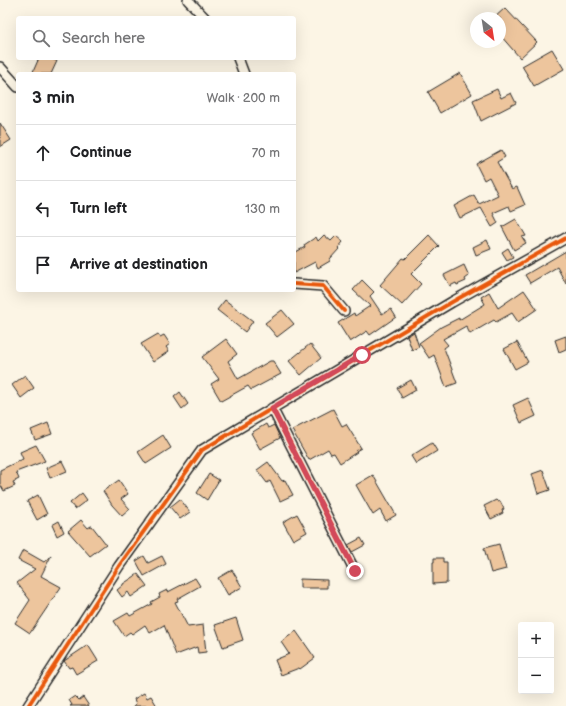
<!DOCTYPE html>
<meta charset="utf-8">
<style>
:root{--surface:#fff;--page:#f2f2f2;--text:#202124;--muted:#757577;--line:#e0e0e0}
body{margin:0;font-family:"Balsamiq Sans",sans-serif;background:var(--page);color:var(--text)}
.controls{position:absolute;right:12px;bottom:12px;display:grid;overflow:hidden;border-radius:4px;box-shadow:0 4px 16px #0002}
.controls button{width:36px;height:36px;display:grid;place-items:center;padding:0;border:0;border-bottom:1px solid var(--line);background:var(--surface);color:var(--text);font:20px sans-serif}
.compass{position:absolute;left:470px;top:12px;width:36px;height:36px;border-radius:50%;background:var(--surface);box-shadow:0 4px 16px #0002;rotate:150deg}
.stop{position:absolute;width:12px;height:12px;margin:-9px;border:3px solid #d1495b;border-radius:50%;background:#fff}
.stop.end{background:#d1495b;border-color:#fff;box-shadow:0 1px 4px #0008}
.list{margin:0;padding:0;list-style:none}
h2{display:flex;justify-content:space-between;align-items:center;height:52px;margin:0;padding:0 16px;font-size:17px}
h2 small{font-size:13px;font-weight:400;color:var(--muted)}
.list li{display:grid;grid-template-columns:26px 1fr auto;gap:12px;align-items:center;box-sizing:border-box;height:56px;padding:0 16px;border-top:1px solid var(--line)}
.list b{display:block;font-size:15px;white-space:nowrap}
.list em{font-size:13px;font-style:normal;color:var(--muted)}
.icon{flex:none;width:22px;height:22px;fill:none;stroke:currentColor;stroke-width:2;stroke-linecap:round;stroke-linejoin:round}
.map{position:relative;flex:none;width:566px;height:706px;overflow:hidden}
.search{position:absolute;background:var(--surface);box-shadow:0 4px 16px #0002;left:16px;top:16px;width:280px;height:44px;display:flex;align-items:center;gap:10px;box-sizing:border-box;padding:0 14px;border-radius:4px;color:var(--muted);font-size:15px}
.panel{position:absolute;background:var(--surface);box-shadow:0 4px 16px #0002;left:16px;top:72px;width:280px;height:220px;border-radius:4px}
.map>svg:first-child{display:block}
.building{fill:#edc59d;stroke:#2b2b2b}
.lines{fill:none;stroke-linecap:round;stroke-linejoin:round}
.minor-casing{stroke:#2b2b2b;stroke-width:12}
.minor{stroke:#fcf5e5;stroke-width:9}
.cycleway-casing{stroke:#fcf5e5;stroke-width:6}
.cycleway{stroke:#e8590c;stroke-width:4}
.route{stroke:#d1495b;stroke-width:5}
</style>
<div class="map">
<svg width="566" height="706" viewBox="0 0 566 706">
<rect width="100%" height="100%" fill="#fcf5e5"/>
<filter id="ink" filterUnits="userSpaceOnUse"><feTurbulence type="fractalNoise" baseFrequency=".025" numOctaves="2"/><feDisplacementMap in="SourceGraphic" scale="8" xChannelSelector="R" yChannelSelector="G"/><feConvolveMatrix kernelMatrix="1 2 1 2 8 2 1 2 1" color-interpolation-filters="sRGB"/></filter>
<g filter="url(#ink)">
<!-- building -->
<path class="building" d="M505,8L537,42L520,58L500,35V18H494Z
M552,49L564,69L534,86L522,66Z
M39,58H49L57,61L51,74H32Z
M460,73L472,94L440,113L428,92Z
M497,89L501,98L511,93L516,103L481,121L473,100Z
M0,123L11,140L0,147Z
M501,150L505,157L497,162L512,189L517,187L525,205L511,211L509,206L493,213L498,223L492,227L481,208L460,218L454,206L474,195L479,204L498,195L489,177L484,180L476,164Z
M516,219L526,236L522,237L526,243L514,250L502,227Z
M324,235L331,241L336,236L343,242L338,248L339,249L330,259V261L318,268L315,262L294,273V253L305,247L304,245L316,237L318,241Z
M429,235L439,246L411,274L421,284L402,305L380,285L403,258L405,259Z
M487,240L491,249L476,255L473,247Z
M508,248L513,257L507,260L502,252Z
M566,251V284L557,267L530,283L525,275Z
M464,265L469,276L465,279L466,281L457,285L456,283L450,286L444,275Z
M362,280L374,292L370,296L382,314L391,309L396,317L370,335L367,331L350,342L338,323L354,313L355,316L370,306L353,290Z
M524,290L537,309L518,322L512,313L496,322L494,320L470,334L466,326L443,339L448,345L444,348L457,383L446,387L434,355L429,358L419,343L441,327L459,318V320L485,304L481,297L489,292L498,308Z
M225,300L253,321L245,332L217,310Z
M282,310L294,324L277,337L265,323Z
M414,332L419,347L412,350L407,336Z
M158,334L160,337L164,335L170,344L166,347L169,351L153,362L141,344Z
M566,336V349L559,352L555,340Z
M226,339L237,354L228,361L238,379L270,361H273L281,374L251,390L248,386L221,401L211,384L219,379L202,357Z
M517,342L528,362L515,369L504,349Z
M310,344L321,358L301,375L289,361Z
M25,375L34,388L21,398L12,385Z
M411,380L416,390L402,398L397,388Z
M180,392L188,404L182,409L174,397Z
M528,398L536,416L521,423L513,405Z
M333,409L342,426L346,424L361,448L356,451L357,452L340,463L334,453L331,454L328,449L309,460L292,430Z
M48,423L52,434L35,440L31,430Z
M266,424L268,428L274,425L280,438L260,449L251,433Z
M163,435L171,448L146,464L138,452Z
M432,443L437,451L416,464L411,456Z
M36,445L45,461L16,472L19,479L13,482L15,486L4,491L0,484V470L23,459L20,452Z
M62,461L67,471L50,478L46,468Z
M268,462L282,481L285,480L293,495L280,501L270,481L267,483L257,470Z
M543,470L550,490L538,494L532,474Z
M209,474L219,480L207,500L197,493Z
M373,475L396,515L386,521L380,510L373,515L356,485Z
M119,480L128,494L121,499L130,509L122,516L112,505L103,491Z
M82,493L87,500L75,509L70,503Z
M38,495L47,514L37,520L27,501Z
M180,499L190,512L180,519L170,507Z
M496,500L498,502L500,501L504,509L502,510L503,513L491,519L484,506Z
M297,514L307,532L293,540L283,522Z
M81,520L88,528L91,526H92L106,544L90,556L68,531Z
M59,521L64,532L57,536L52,525Z
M361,538L365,545L352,552L348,545Z
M499,544L506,569L491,573L484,548Z
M23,550L44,562L51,556L41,576L61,587L30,633L15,623L30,600L17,583L35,569L18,560Z
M144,556L148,563L162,556L166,564L144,576L136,561Z
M434,558H443V562H447V583L433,584V562H434Z
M232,570L242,587L228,595L218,578Z
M138,574L147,586L131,597L128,592L122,597L117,590L123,585V584Z
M195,578L200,586L177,599L178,601L175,602L188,627L203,625L206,652L198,653L197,647L176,655L164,625L150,633L145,625L132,634L130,632L124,636L114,621L128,613L130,616L152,604L151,602L160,597L159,594L167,590L168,592Z
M300,579L327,580V588H300Z
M236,618L243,640L223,647L215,625Z
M296,631L315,658L300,669L299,668L281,675L275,660L289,654L281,642Z
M88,645L98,661L76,674L72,667L69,668L64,661Z
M144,693L147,698L151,696L157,706H133L136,704L134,699Z
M75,696L79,700L83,697L89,706H70L72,705L69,700Z"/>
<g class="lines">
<!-- minor casing -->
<g class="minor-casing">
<path id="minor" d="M188,0L205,18
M238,58L244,74
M0,67L18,87
M294,284L323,286L344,311
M272,408L355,571
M28,706L119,566L202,450L452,302L566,238"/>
</g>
<!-- minor -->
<use href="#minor" class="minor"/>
<!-- cycleway casing -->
<g class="cycleway-casing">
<path id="cycleway" d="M294,284L323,286L344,311
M272,408L355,571
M28,706L119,566L202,450L452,302L566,238"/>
</g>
<!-- cycleway -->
<use href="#cycleway" class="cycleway"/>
</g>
</g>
<g class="lines" filter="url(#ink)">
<!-- route -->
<path class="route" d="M355,571L272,408L362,355"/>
</g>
</svg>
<div class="controls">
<button>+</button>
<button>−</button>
</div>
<svg class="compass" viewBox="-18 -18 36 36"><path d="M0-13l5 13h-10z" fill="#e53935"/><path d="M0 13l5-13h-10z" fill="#757577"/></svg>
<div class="stop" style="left:362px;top:355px"></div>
<div class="stop end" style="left:355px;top:571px"></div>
<div class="search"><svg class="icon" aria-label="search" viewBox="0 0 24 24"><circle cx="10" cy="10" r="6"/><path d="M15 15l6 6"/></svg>Search here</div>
<section class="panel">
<h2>3 min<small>Walk · 200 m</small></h2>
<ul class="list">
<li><svg class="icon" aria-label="ahead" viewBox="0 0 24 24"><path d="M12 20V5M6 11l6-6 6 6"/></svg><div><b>Continue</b></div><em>70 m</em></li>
<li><svg class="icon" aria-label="left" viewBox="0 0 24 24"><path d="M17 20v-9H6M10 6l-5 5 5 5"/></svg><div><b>Turn left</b></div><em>130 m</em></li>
<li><svg class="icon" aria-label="arrive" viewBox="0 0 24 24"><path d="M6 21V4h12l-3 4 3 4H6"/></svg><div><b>Arrive at destination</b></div></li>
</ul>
</section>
</div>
